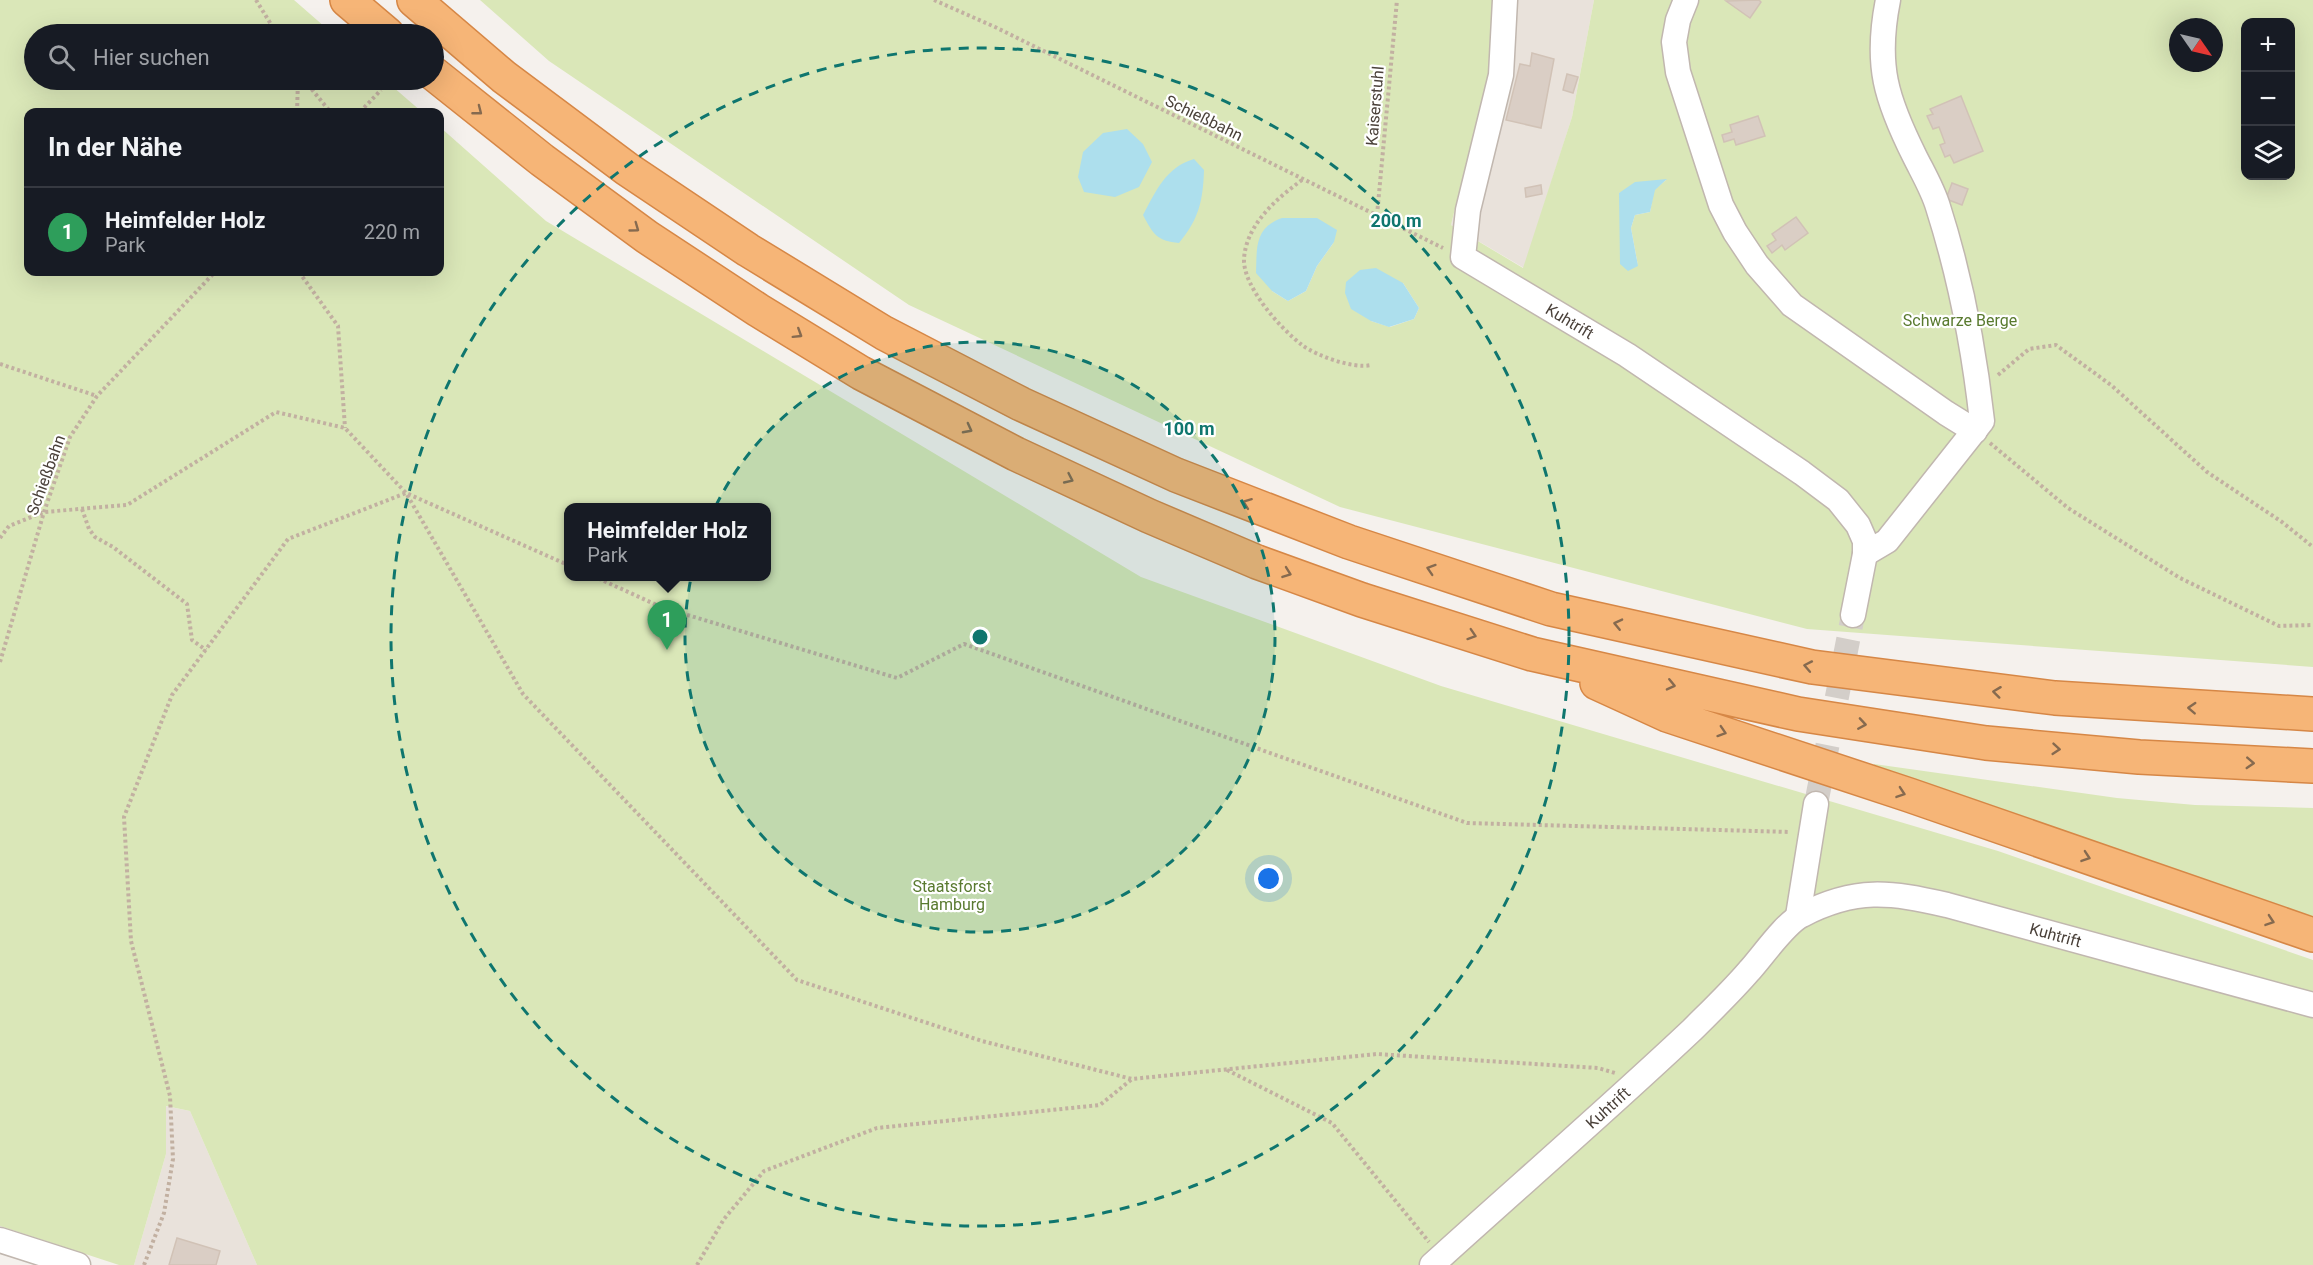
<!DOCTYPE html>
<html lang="de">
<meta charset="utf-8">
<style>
:root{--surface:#171b24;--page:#242831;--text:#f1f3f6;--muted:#9ea1a6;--line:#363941;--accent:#ee2b31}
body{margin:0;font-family:Roboto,sans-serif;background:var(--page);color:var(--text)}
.controls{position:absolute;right:18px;top:18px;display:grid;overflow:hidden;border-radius:12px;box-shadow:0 6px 24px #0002}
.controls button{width:54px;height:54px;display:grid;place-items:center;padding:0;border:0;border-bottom:2px solid var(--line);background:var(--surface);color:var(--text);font:30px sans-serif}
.compass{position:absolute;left:2169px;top:18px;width:54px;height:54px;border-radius:50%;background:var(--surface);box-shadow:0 6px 24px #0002;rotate:124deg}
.you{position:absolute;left:1269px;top:879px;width:21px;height:21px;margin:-15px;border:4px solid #fff;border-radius:50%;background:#1a73e8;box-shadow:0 0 0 9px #1a73e833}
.badge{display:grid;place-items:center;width:39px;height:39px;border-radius:50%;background:var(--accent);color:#fff;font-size:20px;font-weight:700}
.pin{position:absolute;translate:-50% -50px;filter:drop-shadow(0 2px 3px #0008)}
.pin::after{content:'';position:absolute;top:32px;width:21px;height:18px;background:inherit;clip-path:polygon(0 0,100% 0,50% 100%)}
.popup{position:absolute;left:564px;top:503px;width:207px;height:78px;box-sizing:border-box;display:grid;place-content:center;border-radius:12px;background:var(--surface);filter:drop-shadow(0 2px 4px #0005);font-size:20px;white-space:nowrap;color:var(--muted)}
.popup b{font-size:22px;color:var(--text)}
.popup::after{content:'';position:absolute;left:50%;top:100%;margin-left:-12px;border:12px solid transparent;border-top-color:var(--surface)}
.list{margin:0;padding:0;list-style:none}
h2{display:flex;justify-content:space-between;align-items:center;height:78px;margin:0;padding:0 24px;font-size:26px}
h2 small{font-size:20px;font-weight:400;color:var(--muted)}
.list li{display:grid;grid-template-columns:39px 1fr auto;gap:18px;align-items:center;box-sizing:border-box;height:90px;padding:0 24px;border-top:2px solid var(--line)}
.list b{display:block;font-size:22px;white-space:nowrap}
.list p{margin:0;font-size:20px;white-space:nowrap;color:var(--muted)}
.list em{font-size:20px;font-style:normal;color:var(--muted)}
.icon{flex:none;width:33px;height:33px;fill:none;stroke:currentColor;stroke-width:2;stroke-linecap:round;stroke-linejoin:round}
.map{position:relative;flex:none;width:2313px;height:1265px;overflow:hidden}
.search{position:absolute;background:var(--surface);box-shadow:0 6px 24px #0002;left:24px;top:24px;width:420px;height:66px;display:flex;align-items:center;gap:15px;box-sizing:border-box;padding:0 21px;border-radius:33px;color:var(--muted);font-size:22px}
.panel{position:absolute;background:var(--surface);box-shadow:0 6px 24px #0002;left:24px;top:108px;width:420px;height:168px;border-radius:12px}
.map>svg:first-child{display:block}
.residential{fill:#e9e2db}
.green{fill:#dae7b8;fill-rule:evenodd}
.water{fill:#addfed}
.building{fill:#dacec5;stroke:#d1c2b6;stroke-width:1.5}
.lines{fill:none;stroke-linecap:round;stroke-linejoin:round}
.minor-tunnel{stroke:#d3cec9;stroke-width:24;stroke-dasharray:24 12;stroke-linecap:butt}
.minor-casing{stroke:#c1b7af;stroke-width:27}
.highway-casing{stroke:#d68746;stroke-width:36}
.path{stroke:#c2b0a1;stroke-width:4;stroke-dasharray:3 3;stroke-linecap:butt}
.minor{stroke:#fff;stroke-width:24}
.highway{stroke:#f6b577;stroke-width:33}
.oneway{stroke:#866a4f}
.ring{fill:none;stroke:#0f766e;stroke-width:3;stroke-dasharray:10 8}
.labels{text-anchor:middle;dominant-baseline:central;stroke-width:4.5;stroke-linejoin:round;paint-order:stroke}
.street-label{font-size:16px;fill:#4a413a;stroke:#fff}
.park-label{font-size:16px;fill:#597a2f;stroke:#fff}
.centre{fill:#0f766e;stroke:#fff;stroke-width:3}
.ring-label{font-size:18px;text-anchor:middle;font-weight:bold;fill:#0f766e;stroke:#fff;stroke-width:4.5;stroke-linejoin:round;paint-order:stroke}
</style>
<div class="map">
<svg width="2313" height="1265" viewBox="0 0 2313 1265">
<rect width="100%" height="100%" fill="#f5f1ed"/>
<!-- residential -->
<path class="residential" d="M1495,0H1594L1572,117L1524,268L1451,225L1494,49Z
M165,1106L190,1111L257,1265H134L166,1154Z"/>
<!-- green -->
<path class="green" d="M0,0H294L333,34H34V80H385L422,112H28V272H440V127L546,221L1141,577L1441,686L1998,851L2313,960V1265H257L190,1111L166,1106V1154L134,1265H119L0,1226ZM568,508H766V576H568Z
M480,0H1495L1494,49L1451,225L1523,268L1572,117L1594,0H2313V667L1807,629L1340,507L909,305L549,61ZM2246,22H2290V176H2246ZM2178,27H2214V63H2178ZM1666,180L1654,190L1650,212L1635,215L1631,228L1638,266L1619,193ZM1334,242L1317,266L1306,291L1288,301L1272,291ZM1403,283L1419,308L1414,319L1390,327L1371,321Z
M1874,764L2117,798L2195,805L2313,808V923L1872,769Z"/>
<!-- water -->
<path class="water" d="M1127,129L1143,144L1152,162L1139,187L1115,197L1084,192L1078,177L1083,152L1103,133Z
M1194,159L1204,170C1203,201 1199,219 1179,243C1157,241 1153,234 1143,215C1156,191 1166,167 1194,159Z
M1667,179L1655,190L1650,212L1635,215L1631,228L1638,266L1628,271L1620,264L1619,193L1635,182Z
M1282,218H1317L1337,230L1334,242L1317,266L1306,291L1288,301L1272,291L1256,273C1257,248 1254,228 1282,218Z
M1376,268L1403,283L1419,308L1414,319L1389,327L1371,321L1351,309L1345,293L1346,282L1360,270Z"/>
<!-- building -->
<path class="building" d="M1759,0L1761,2L1750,18L1726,1Z
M1532,53L1554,59L1541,128L1506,120L1520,64L1530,66Z
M1567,74L1578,77L1573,93L1563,90Z
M1961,96L1983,151L1954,163L1950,155L1945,157L1940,145L1945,143L1939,127L1933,129L1927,116L1933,114L1930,109Z
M1758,116L1765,136L1736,145L1734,139L1724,142L1722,135L1732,132L1730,125Z
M1952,183L1968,189L1962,205L1946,199Z
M1541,185L1542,194L1526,197L1525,188Z
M1796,217L1808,233L1785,250L1782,245L1772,253L1767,246L1776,240L1772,234Z
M177,1238L220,1251L216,1265H169Z"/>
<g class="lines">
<!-- minor-tunnel -->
<path class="minor-tunnel" d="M1816,804L1853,615"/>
<!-- minor casing -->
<g class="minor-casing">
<g id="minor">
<path id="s1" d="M1505,0L1501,75L1468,210L1463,257L1627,355L1802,473L1838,500L1858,525L1865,541V554L1853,615"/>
<path d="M1686,0L1678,20L1674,42L1678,72L1721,205L1735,232L1757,265L1792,305L1946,413L1975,431"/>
<path d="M1865,554L1887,541L1982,421C1974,348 1960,276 1938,207C1933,190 1923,173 1915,157C1886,99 1875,65 1888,0"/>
<path d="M1798,916L1816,804"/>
<path d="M0,1240L78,1265"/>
<path id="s2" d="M1432,1265C1518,1187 1607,1110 1692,1030C1711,1011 1731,992 1749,971C1762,957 1785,923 1802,915C1856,887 1890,892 1947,905L2313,1005"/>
</g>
</g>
<!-- highway casing -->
<g class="highway-casing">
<path id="highway" d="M347,0L387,34
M414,0L504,77L627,169L748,250L884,333L1021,404L1176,475L1349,542L1551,609L1812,667L2055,698L2313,714
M434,74L542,160L647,237L758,310L861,373L1016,454L1149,516L1257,562L1362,600L1532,654L1798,714L1986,743L2139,757L2313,766
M1597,683L1667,715L1909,795L2313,935"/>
</g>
<!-- path -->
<path class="path" d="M256,0L277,34
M934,0L995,27L1443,248
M304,80L328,109L335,112
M297,112L298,80
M360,112L381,90
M1302,180C1276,199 1246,225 1244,259C1243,287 1281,329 1302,345C1317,356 1353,369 1371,365
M1377,215L1397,0
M299,272L338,326L345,428
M0,364L97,396
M1998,375L2029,349L2056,345L2111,385L2207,472L2282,522L2313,547
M1990,443L2068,508L2180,578L2279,626L2313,625
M82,509L89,529L95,537L113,547L187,604L192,640L206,650
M0,538L9,526L44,512L127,505L276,412L345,428L406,493L523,694L797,980L982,1041L1132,1079L1377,1054L1598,1068L1615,1073
M593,576L661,607L897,678L964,644L1467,823L1790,832
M0,662L44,512L70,437L97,396L215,272
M1227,1070L1332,1123L1429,1242
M144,1265L164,1213L173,1159L170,1096L131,941L124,817L172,695L288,539L406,493L568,565
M697,1265L724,1219L764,1171L877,1128L1100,1105L1132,1079"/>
<!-- minor -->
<use href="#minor" class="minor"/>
<!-- highway -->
<use href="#highway" class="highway"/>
</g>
<!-- one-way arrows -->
<defs><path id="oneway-chevron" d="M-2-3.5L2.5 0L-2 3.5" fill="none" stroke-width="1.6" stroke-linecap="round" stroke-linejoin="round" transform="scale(1.5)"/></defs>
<g class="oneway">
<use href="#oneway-chevron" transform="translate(478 111) rotate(38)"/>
<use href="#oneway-chevron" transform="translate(635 228) rotate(36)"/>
<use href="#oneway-chevron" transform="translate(798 334) rotate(32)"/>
<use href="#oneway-chevron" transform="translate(968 429) rotate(28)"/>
<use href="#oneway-chevron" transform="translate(1069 479) rotate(25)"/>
<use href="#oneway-chevron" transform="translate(1247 503) rotate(-159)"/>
<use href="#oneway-chevron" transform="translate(1431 569) rotate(-162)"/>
<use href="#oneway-chevron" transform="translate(1287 573) rotate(20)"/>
<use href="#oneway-chevron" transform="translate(1618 624) rotate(-167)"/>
<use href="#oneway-chevron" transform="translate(1472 635) rotate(18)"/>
<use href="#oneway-chevron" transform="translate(1808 666) rotate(-169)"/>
<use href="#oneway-chevron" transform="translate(1671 685) rotate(13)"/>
<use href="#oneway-chevron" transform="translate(1997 692) rotate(-173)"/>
<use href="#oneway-chevron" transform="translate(2192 708) rotate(-177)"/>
<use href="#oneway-chevron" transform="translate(1862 724) rotate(9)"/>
<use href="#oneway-chevron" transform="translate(1722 732) rotate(18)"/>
<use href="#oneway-chevron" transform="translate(2056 749) rotate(5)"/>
<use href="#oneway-chevron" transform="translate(2250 763) rotate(3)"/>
<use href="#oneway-chevron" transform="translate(1901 793) rotate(19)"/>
<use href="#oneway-chevron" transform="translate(2086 857) rotate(19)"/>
<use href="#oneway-chevron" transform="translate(2270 921) rotate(19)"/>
</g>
<!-- distance rings -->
<circle cx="980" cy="637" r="295" fill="#0f766e" fill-opacity=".12"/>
<g class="ring">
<circle cx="980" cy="637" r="295"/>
<circle cx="980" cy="637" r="589"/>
</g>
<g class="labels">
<!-- street labels -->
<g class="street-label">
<text transform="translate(1375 106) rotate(-85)">Kaiserstuhl</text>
<text transform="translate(1204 118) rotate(26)">Schießbahn</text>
<text stroke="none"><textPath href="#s1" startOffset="386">Kuhtrift</textPath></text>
<text transform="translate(46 475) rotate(-70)">Schießbahn</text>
<text stroke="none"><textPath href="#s2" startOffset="772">Kuhtrift</textPath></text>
<text stroke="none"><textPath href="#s2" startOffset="236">Kuhtrift</textPath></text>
</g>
<!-- park labels -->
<g class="park-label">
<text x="1960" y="320">Schwarze Berge</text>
<text x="952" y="886">Staatsforst<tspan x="952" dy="18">Hamburg</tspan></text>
</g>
</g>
<circle cx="980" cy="637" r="9" class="centre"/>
<g class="ring-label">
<text x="1396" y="227">200 m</text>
<text x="1189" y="435">100 m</text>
</g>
</svg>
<div class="controls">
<button>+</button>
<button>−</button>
<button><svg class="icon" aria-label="layers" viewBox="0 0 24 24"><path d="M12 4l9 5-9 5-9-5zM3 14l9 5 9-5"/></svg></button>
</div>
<svg class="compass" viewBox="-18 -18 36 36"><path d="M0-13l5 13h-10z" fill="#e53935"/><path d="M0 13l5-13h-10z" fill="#9ea1a6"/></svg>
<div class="you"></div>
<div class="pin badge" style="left:667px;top:650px;background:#2e9e5b">1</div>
<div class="popup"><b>Heimfelder Holz</b>Park</div>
<div class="search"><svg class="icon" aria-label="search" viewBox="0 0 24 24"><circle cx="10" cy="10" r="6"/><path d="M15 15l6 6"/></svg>Hier suchen</div>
<section class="panel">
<h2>In der Nähe<small></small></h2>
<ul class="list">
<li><span class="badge" style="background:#2e9e5b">1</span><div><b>Heimfelder Holz</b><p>Park</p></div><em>220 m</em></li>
</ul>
</section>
</div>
